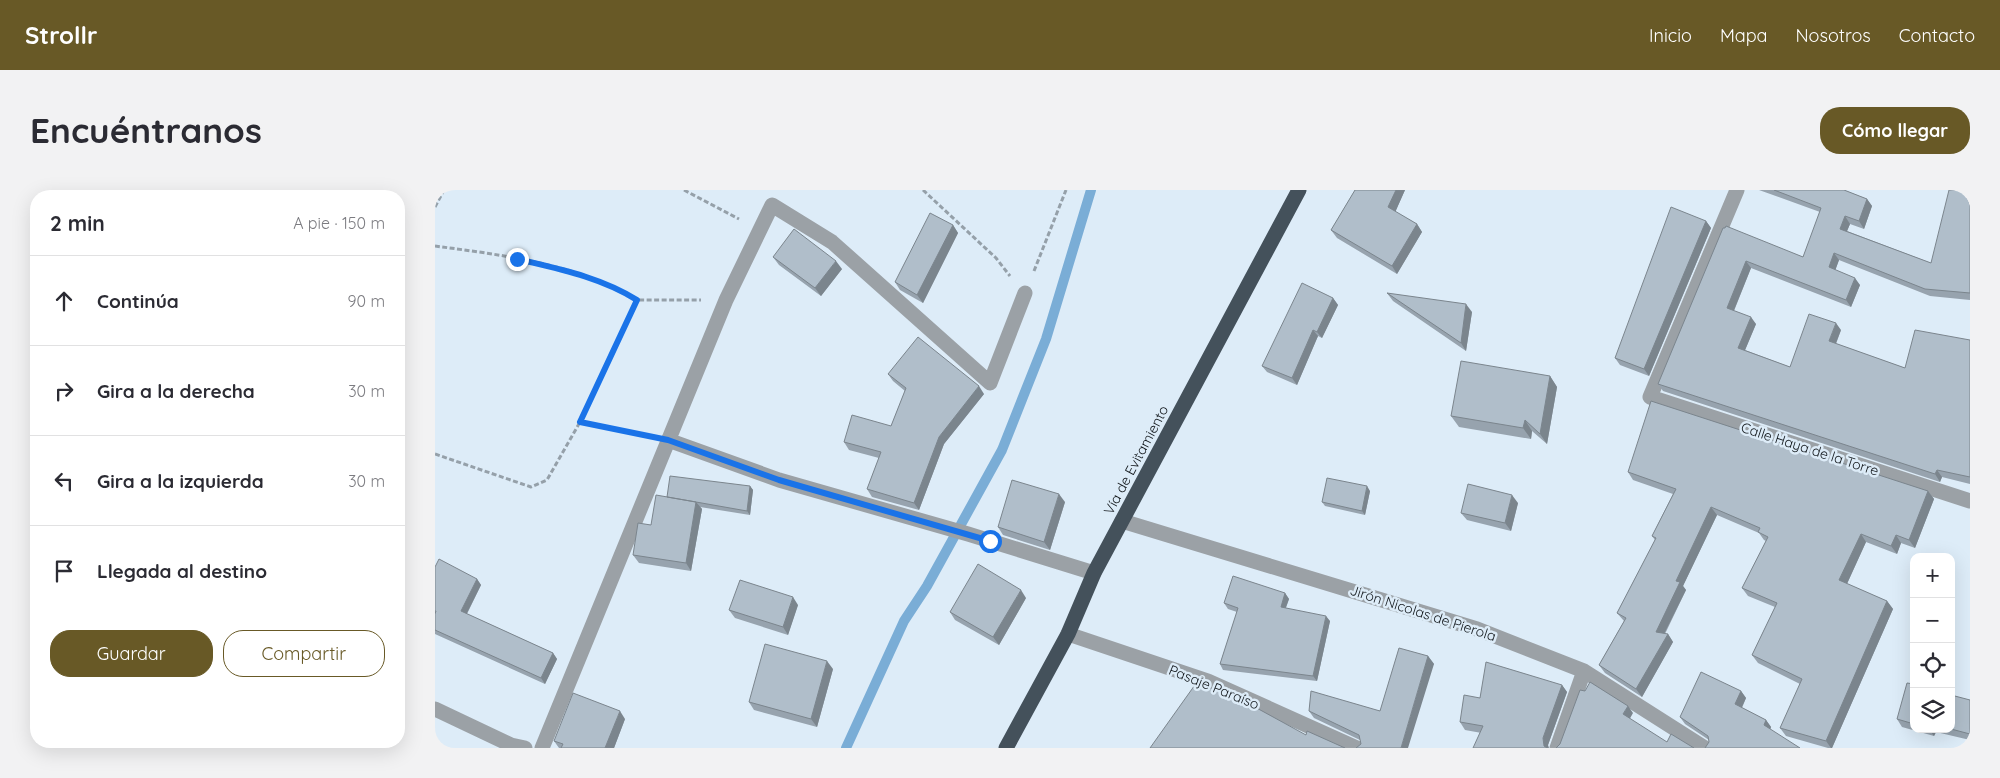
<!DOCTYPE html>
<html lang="es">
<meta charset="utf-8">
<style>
:root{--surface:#fff;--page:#f2f2f3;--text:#2b2b33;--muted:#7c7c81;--line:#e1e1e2;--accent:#685926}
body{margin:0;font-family:Quicksand,sans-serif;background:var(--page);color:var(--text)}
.controls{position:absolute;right:15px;bottom:15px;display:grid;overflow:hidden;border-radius:10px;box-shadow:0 5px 20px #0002}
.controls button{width:45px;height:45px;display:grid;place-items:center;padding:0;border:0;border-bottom:1px solid var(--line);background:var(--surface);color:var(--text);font:25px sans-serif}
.stop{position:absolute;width:15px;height:15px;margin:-11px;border:4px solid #1a73e8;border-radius:50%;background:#fff}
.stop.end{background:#1a73e8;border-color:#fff;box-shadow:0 1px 5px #0008}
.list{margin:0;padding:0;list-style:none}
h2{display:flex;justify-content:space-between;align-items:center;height:65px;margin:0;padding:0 20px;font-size:21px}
h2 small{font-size:16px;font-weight:400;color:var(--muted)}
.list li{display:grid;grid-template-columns:32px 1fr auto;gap:15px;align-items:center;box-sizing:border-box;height:90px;padding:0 20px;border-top:1px solid var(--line)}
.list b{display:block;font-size:19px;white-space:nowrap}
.list em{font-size:16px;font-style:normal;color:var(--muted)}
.actions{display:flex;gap:10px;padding:15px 20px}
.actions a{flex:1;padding:11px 0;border:1px solid var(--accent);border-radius:20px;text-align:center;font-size:18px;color:var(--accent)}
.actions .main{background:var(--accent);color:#fff}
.icon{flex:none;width:28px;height:28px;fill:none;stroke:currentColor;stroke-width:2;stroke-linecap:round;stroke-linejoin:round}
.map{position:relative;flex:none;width:1535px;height:558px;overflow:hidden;border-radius:20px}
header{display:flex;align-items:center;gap:30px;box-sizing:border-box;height:70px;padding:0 25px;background:var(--accent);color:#fff}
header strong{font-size:24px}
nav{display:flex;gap:28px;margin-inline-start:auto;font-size:18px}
.intro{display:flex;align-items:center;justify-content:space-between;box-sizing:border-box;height:120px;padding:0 30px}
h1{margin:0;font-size:35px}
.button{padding:12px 22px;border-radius:20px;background:var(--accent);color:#fff;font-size:18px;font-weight:700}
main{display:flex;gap:30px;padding:0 30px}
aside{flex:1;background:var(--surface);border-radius:20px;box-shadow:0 5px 20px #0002}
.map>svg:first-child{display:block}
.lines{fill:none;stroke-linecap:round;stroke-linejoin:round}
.stream{stroke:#7aadd6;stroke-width:10}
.path{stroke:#95a0a9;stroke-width:3;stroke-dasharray:5 2.5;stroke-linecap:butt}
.minor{stroke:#9ba1a6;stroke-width:15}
.highway{stroke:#44515b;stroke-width:15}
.wall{fill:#97a3ae}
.shaded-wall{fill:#7b858d}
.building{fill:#b0beca;stroke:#7b858d}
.route{stroke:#1a73e8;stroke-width:6}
.labels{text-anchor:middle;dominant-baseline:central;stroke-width:5;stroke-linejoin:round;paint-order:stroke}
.street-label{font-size:14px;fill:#12171b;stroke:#ddecf8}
</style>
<header>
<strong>Strollr</strong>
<nav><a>Inicio</a><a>Mapa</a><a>Nosotros</a><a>Contacto</a></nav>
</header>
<div class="intro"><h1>Encuéntranos</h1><a class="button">Cómo llegar</a></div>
<main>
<aside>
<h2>2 min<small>A pie · 150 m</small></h2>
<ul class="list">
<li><svg class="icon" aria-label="ahead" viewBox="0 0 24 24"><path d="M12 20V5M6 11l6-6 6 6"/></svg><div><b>Continúa</b></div><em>90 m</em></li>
<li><svg class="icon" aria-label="right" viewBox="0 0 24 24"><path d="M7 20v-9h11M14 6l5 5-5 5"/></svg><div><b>Gira a la derecha</b></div><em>30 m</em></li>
<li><svg class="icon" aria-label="left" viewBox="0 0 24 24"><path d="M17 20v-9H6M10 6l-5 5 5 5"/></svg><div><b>Gira a la izquierda</b></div><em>30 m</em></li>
<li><svg class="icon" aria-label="arrive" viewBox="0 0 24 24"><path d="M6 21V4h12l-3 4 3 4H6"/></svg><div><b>Llegada al destino</b></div></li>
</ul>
<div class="actions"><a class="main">Guardar</a><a>Compartir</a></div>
</aside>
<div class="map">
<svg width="1535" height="558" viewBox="0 0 1535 558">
<rect width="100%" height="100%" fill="#ddecf8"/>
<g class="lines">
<!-- stream -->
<path class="stream" d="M411,558L469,431L492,396L567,260L611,149L656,0"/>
<!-- path -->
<path class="path" d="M249,0L304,29
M488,0L561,68L575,86
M0,17L9,0
M0,56C67,65 144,74 202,110
M599,81L631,0
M145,232L208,245
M0,264L96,297L112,290L145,232L202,110H266"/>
<!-- minor -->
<path class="minor" d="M1302,0L1215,207L1535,311
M233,250L344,290L533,344L659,383
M687,331L1042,439L1149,481L1270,558
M633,444L773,491L922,558
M0,519L76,555L90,558
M107,558L291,110L337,15L397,52L555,193L590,103
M1122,558L1149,481"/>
<!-- highway -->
<path class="highway" d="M571,558L633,444L659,383L864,0"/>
</g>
<!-- wall -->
<path class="wall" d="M920,0H970L960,22L982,34L987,42L962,84L902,48L896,40Z
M1324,0H1409L1432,9L1437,16L1429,39L1415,34L1412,41L1496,73L1535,0V110L1495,106L1404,70L1400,80L1425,95L1416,117L1316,78L1299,121L1321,134L1310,160L1355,177L1406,140L1401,154L1470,178L1535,150V294L1507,287L1505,292L1228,201L1223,194L1288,38L1368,67L1385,22Z
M1271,31L1276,38L1214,186L1185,175L1180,168Z
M518,35L523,43L488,113L465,100L460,92Z
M338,67L407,79L386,106L344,75Z
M952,103L1037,122L1031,161L958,111Z
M898,108L903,115L887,148L883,146L862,195L832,182L827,176Z
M453,184L549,204L509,254L484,320L437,307L432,299L444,268L414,260L409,252L456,236L470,201L458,191Z
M1115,186L1122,197L1112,254L1097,241L1096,249L1024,237L1016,226Z
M1193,282L1493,301L1499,309L1480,358L1466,353L1462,364L1431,352L1412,394L1452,411L1458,419L1397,558H1393L1351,546L1345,538L1365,494L1323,473L1317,465L1340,417L1313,406L1307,398L1331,351L1329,350L1324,343L1282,325L1248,396L1251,400L1230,444H1233L1238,452L1207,507L1170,483L1164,475L1189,431L1182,423L1220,350L1217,346L1238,304L1198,290Z
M315,296L318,300L315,325L265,317L267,319L256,381L204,373L198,365L216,335L232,307Z
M935,301L930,325L890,316L887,312Z
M630,312L615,360L568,345L563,337Z
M1083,313L1076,341L1032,330L1026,323Z
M0,377L42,389L46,395L32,424L118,463L122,469L110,494L0,444Z
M850,403L854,409L851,418L895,431L882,491L788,480L785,474L802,422L793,419L789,413Z
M591,408L564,455L520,430L515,422Z
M363,415L353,445L300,428L294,420Z
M993,466L999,474L926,554L925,550L879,528L874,521H945Z
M398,479L382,537L319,520L314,512Z
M1479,494V539H1516L1535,510V550L1501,542L1499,546L1467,537L1462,529Z
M1127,495L1132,502L1113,555L1030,540L1025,532L1045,508Z
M1306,501L1311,508L1307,518L1331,530L1336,537L1335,539L1274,552V550L1250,534L1245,527Z
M190,529L179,558H124L119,551Z"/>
<!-- shaded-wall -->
<path class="shaded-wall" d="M961,0H970L959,25L953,17Z
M1432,9L1437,16L1429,39L1424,31Z
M1410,26L1415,34L1410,46L1405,39Z
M1271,31L1276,38L1214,186L1209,179Z
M982,34L987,42L962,84L957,76Z
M518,35L523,43L488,113L482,105Z
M1399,63L1404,70L1399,84L1394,77Z
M401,71L407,79L386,106L380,98Z
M1311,71L1316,78L1297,125L1292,118Z
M1420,88L1425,95L1416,117L1411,110Z
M898,108L903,115L887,148L882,142Z
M1031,114L1037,122L1031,161L1026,153Z
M1316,127L1321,134L1308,165L1303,158Z
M1401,133L1406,140L1399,158L1394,151Z
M878,140L883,146L862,195L857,188Z
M1115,186L1122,197L1112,254L1105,244Z
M544,196L549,204L509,254L484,320L479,313L504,247Z
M1090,230L1097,241L1096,249L1088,238Z
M1502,280L1507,287L1505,292L1500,284Z
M315,296L318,300L315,325L312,321Z
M932,296L935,301L930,325L927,321Z
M1493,301L1499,309L1480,358L1474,350Z
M624,304L630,312L615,360L609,352Z
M1077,305L1083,313L1076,341L1070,333Z
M261,312L267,319L256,381L251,373Z
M1276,317L1282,325L1248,396L1251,400L1226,450L1221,442L1241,391Z
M1426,344L1431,352L1410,398L1404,390Z
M1461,345L1466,353L1462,364L1456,356Z
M42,389L46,395L30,427L26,421Z
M586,400L591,408L564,455L558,447Z
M850,403L854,409L849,422L846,417Z
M358,407L363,415L353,445L348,437Z
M1452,411L1458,419L1397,558H1396L1391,551Z
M891,426L895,431L882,491L878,486Z
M1233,444L1238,452L1207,507L1201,499Z
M118,463L122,469L110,494L106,488Z
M993,466L999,474L973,558H966Z
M392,471L398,479L382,537L376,529Z
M1127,495L1132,502L1113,555L1114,558H1111L1109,556L1108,548Z
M1306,501L1311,508L1305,521L1300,514Z
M1193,516L1198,523L1193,532L1188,524Z
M185,521L190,529L179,558H170Z
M1331,530L1336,537L1334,543L1329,535Z
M1494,539H1499L1501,542L1499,546Z"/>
<!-- building -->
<path class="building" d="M920,0H961L953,17L982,34L957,76L896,40Z
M1339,0H1409L1432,9L1424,31L1410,26L1405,39L1496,73L1514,0H1535V103L1490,99L1399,63L1394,77L1420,88L1411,110L1311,71L1292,118L1316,127L1303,158L1355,177L1374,124L1401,133L1394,151L1470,178L1480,140L1535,150V287L1502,280L1500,284L1223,194L1288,38H1290L1291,36L1368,67L1386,18Z
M1236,17L1271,31L1209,179L1180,168Z
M495,23L518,35L482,105L460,92Z
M359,39L401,71L380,98L338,67Z
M867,93L898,108L882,142L878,140L857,188L827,176Z
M952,103L1031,114L1026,153Z
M483,147L544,196L504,247L479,313L432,299L446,262L409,252L417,225L456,236L471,198L453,184Z
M1026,171L1115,186L1105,244L1090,230L1088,238L1016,226Z
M1216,211L1493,301L1474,350L1461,345L1456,356L1426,344L1404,390L1452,411L1391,551L1345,538L1367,489L1317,465L1342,413L1307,398L1333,347L1323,342L1325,338L1276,317L1241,391L1245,392L1221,442L1233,444L1201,499L1164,475L1191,428L1182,423L1221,348L1217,346L1241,299L1193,282Z
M235,286L315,296L312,321L261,312L232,307Z
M892,288L932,296L927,321L887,312Z
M577,290L624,304L609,352L563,337Z
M1033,294L1077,305L1070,333L1026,323Z
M221,305L261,312L251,373L198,365L203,333L216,335Z
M4,369L42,389L26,421L118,463L106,488L0,440V424L1,421H0V377Z
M543,374L586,400L558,447L515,422Z
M798,386L850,403L846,417L891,426L878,486L785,474L803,418L789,413Z
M305,390L358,407L348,437L294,420Z
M330,454L392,471L376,529L314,512Z
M964,458L993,466L966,558H921L926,554L924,545L874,521L876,501L945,521Z
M1051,472L1127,495L1108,548L1109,556L1112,558H1038L1048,536L1025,532L1029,505L1045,508Z
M1266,482L1306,501L1300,514L1331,530L1329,535L1365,558H1270L1274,552L1273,546L1245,527Z
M762,492L818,516L871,545L872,541L910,558H715Z
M1155,492L1193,516L1188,524L1232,552L1236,544L1259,558H1121L1125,554L1145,500L1150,501Z
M1472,493L1479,494V534L1462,529Z
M138,503L185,521L170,558H126L128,554L119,551Z
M1516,505L1535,510V544L1516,539Z"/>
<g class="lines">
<!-- route -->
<path class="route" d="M82,69C124,79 165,87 202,110L145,232L233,250L344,290L555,351"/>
</g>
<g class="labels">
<!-- street labels -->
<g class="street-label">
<text transform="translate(1375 259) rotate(18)">Calle Haya de la Torre</text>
<text transform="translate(701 270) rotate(-62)">Vía de Evitamiento</text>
<text transform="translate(988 423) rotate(18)">Jirón Nicolas de Pierola</text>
<text transform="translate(779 497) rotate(22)">Pasaje Paraíso</text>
</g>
</g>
</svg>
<div class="controls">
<button>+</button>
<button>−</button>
<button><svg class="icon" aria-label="locate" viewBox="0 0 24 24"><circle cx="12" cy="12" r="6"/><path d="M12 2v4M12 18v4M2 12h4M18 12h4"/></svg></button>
<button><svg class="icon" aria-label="layers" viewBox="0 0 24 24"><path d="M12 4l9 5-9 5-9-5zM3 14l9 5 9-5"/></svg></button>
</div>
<div class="stop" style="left:555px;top:351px"></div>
<div class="stop end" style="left:82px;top:69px"></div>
</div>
</main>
